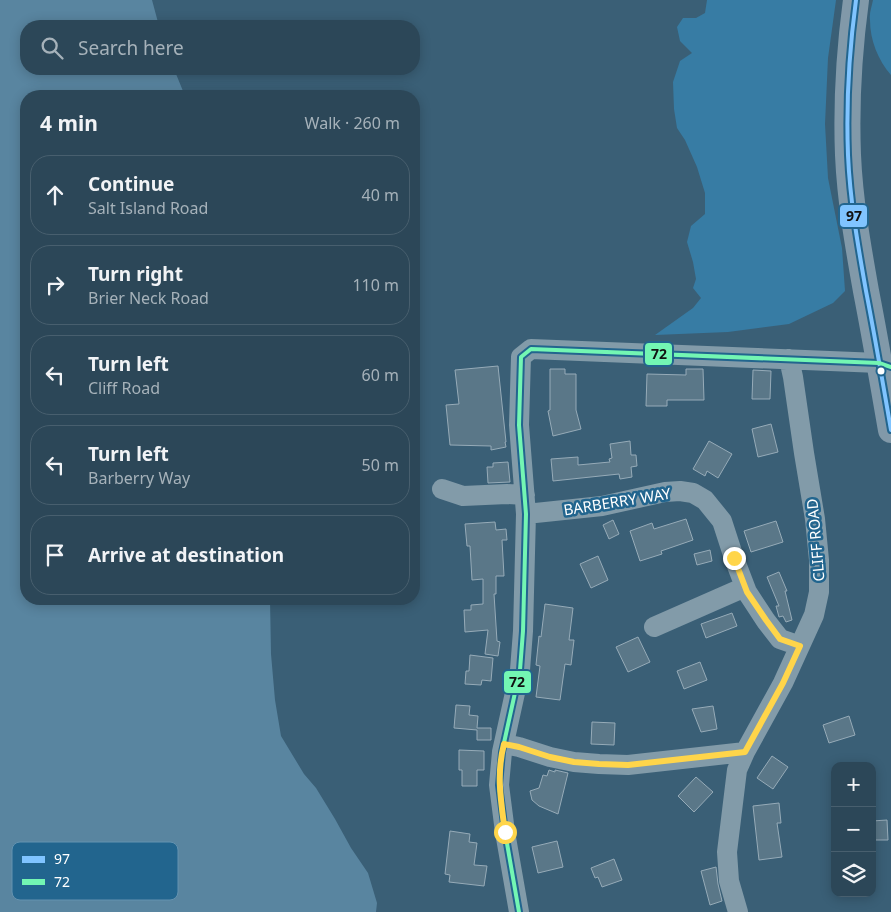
<!DOCTYPE html>
<meta charset="utf-8">
<style>
:root{--surface:#2c4758;--page:#344e5e;--text:#f1f3f6;--muted:#a6b2ba;--line:#485f6e}
body{margin:0;font-family:"Noto Sans",sans-serif;background:var(--page);color:var(--text)}
.controls{position:absolute;right:15px;bottom:15px;display:grid;overflow:hidden;border-radius:10px;box-shadow:0 2px 12px #0003}
.controls button{width:45px;height:45px;display:grid;place-items:center;padding:0;border:0;border-bottom:1px solid var(--line);background:var(--surface);color:var(--text);font:25px sans-serif}
.stop{position:absolute;width:15px;height:15px;margin:-11px;border:4px solid #ffd54a;border-radius:50%;background:#fff}
.stop.end{background:#ffd54a;border-color:#fff;box-shadow:0 1px 5px #0008}
.list{margin:0;padding:0;list-style:none}
h2{display:flex;justify-content:space-between;align-items:center;height:65px;margin:0;padding:0 20px;font-size:21px}
h2 small{font-size:16px;font-weight:400;color:var(--muted)}
.list li{display:grid;grid-template-columns:32px 1fr auto;gap:15px;align-items:center;box-sizing:border-box;height:80px;margin:0 10px 10px;padding:0 10px;border:1px solid var(--line);border-radius:20px}
.list b{display:block;font-size:19px;white-space:nowrap}
.list p{margin:0;font-size:16px;white-space:nowrap;color:var(--muted)}
.list em{font-size:16px;font-style:normal;color:var(--muted)}
.icon{flex:none;width:28px;height:28px;fill:none;stroke:currentColor;stroke-width:2;stroke-linecap:round;stroke-linejoin:round}
.map{position:relative;flex:none;width:891px;height:912px;overflow:hidden}
.search{position:absolute;background:var(--surface);box-shadow:0 2px 12px #0003;left:20px;top:20px;width:400px;height:55px;display:flex;align-items:center;gap:12px;box-sizing:border-box;padding:0 18px;border-radius:20px;color:var(--muted);font-size:19px}
.panel{position:absolute;background:var(--surface);box-shadow:0 2px 12px #0003;left:20px;top:90px;width:400px;height:515px;border-radius:20px}
.map>svg:first-child{display:block}
.green{fill:#377ca4}
.water{fill:#5985a0}
.building{fill:#5a7788;stroke:#96abb8}
.lines{fill:none;stroke-linecap:round;stroke-linejoin:round}
.minor{stroke:#829ba9;stroke-width:20}
.major{stroke:#8199a9;stroke-width:26}
.bus-1-casing{stroke:#22658e;stroke-width:8}
.bus-2-casing{stroke:#22658e;stroke-width:8}
.bus-1{stroke:#80c4ff;stroke-width:4}
.bus-2{stroke:#73f6b3;stroke-width:4}
.route{stroke:#ffd54a;stroke-width:6}
.bus-dot{fill:#fff;stroke:#22658e;stroke-width:2}
.labels{text-anchor:middle;dominant-baseline:central;stroke-width:5;stroke-linejoin:round;paint-order:stroke}
.street-label{font-size:15px;fill:#fff;stroke:#22658e}
.key{fill:#22658e;stroke:#6493b0;stroke-width:1}
.key-label{font-size:14px;fill:#fff}
.line-badge{stroke:#22658e;stroke-width:2}
.pale-badge-label{font-size:14px;text-anchor:middle;font-weight:bold;fill:#111}
</style>
<div class="map">
<svg width="891" height="912" viewBox="0 0 891 912">
<rect width="100%" height="100%" fill="#3a5f76"/>
<!-- green -->
<path class="green" d="M707,0H836L828,58L825,124L828,178L842,248L845,291L833,303L789,324L728,332L655,335L693,308L701,298L693,288L696,279L693,262L687,242L691,226L705,214V193L697,167L685,140L677,128L674,109L673,82L680,61L692,53L680,41L677,27L683,18H696L705,13Z
M873,0H891V75C878,60 870,40 870,20C869,13 872,6 873,0Z"/>
<!-- water -->
<path class="water" d="M0,0H152L159,26H26V69H174L185,96H26V599H270L271,654L275,700L281,736L304,774L316,788L335,819L351,848L368,873L377,903L376,912H0Z"/>
<!-- building -->
<path class="building" d="M498,366L506,442H505L506,447L491,450V446L450,445L446,405L459,404L455,370Z
M550,369H565V374H576V410L581,429L553,436L548,411L550,410Z
M686,369H703L704,400H667V406H646L647,374L686,375Z
M753,370L771,371L770,399H752Z
M771,424L778,452L758,457L752,429Z
M630,441L631,455H636L637,466L631,467L632,477L620,479L619,474L553,481L551,459L578,457V465L610,462L609,459L612,458L610,444Z
M709,441L732,454L718,478L707,471L705,476L693,469Z
M508,462L510,482L488,483L487,467H493V463Z
M686,519L693,540L661,551L662,554L640,561L630,531L652,523L654,529Z
M613,520L619,534L609,539L603,525Z
M776,521L783,542L751,552L744,531Z
M495,522L496,530L506,529L507,540H502L504,576H496V594H494L497,641L500,642L498,656L485,654L488,630L465,632L464,610H471V605L483,604V579L472,580L470,546H467L465,524Z
M710,550L712,561L697,565L694,554Z
M598,556L608,580L591,588L580,564Z
M779,572L787,591H785L792,620L786,622L783,616L779,617L776,606H779L767,577Z
M545,604L573,608L569,640H574L571,665L565,664L560,700L536,697L540,666L536,665L539,636L541,637Z
M732,613L737,626L706,638L701,624Z
M638,637L650,662L628,672L616,647Z
M470,655L493,658L491,681L482,680L481,685L465,684L466,671H469Z
M700,662L707,680L684,689L677,671Z
M456,705L470,706L469,715L478,716L477,728H491V740H477V730L454,728Z
M713,706L717,729L701,732L692,709Z
M849,716L855,735L829,743L823,725Z
M592,722L615,723L614,745L591,744Z
M459,750L484,751V770H477V786H462V770H459Z
M772,756L788,767L773,789L757,778Z
M549,770L555,772V770L568,773L558,814L539,806L532,800L530,791L539,788L543,775L547,776Z
M696,777L713,792L694,812L678,796Z
M779,803L781,823H777L782,857L759,860L753,806Z
M887,820L888,840H872V821Z
M450,831L470,834L469,842L477,843L474,865L487,866L484,886L449,882L450,875L445,874Z
M557,841L563,867L538,873L532,847Z
M614,859L622,880L602,887L598,877L595,878L591,868Z
M716,867L718,884L722,901L710,905L701,871Z"/>
<g class="lines">
<!-- minor -->
<path class="minor" d="M442,489L463,496L507,494L525,495
M526,514L602,506L665,492L680,491L693,493L705,500L722,521L734,558L747,592L766,621L780,639L800,646
M654,627L745,587
M504,744L519,747L550,757L574,762L599,764L628,765L745,752
M519,912L505,832L499,785L502,752L520,670L523,631L526,514L519,425L521,357L531,349L879,363L891,367
M738,912L729,881L727,852L737,770L745,752L783,683L814,615L819,592V560L815,519L804,453L793,377L789,359"/>
<!-- major -->
<path class="major" d="M856,0C849,52 846,103 848,155C850,201 858,246 866,291C875,337 883,384 891,430"/>
<!-- bus-1 casing -->
<g class="bus-1-casing">
<path id="bus-1" d="M856,0C849,52 846,103 848,155C850,201 858,246 866,291C875,337 883,384 891,430"/>
</g>
<!-- bus-2 casing -->
<g class="bus-2-casing">
<path id="bus-2" d="M519,912L505,832L499,785L502,752L520,670L523,631L526,514L519,425L521,357L531,349L879,363L891,367"/>
</g>
<!-- bus-1 -->
<use href="#bus-1" class="bus-1"/>
<!-- bus-2 -->
<use href="#bus-2" class="bus-2"/>
</g>
<g class="lines">
<!-- route -->
<path class="route" d="M505,832C501,802 496,774 504,744L519,747L550,757L574,762L599,764L628,765L745,752L783,683L800,646L780,639L766,620L747,592L734,558"/>
</g>
<!-- markers -->
<circle class="bus-dot" cx="881" cy="371" r="4.5"/>
<g class="labels">
<!-- street labels -->
<g class="street-label">
<text transform="translate(617 501) rotate(-9)">BARBERRY WAY</text>
<text transform="translate(815 540) rotate(-95)">CLIFF ROAD</text>
</g>
</g>
<!-- legend -->
<rect x="12" y="842" width="166" height="58" rx="8" class="key"/>
<rect x="22" y="856" width="23" height="7" fill="#80c4ff"/>
<rect x="22" y="879" width="23" height="6" fill="#73f6b3"/>
<g class="key-label">
<text x="54" y="864">97</text>
<text x="54" y="887">72</text>
</g>
<g class="line-badge">
<rect x="839" y="204" width="29" height="24" rx="5" fill="#80c4ff"/>
<rect x="644" y="342" width="29" height="24" rx="5" fill="#73f6b3"/>
<rect x="503" y="670" width="29" height="24" rx="5" fill="#73f6b3"/>
</g>
<g class="pale-badge-label">
<text x="854" y="221">97</text>
<text x="659" y="359">72</text>
<text x="517" y="687">72</text>
</g>
</svg>
<div class="controls">
<button>+</button>
<button>−</button>
<button><svg class="icon" aria-label="layers" viewBox="0 0 24 24"><path d="M12 4l9 5-9 5-9-5zM3 14l9 5 9-5"/></svg></button>
</div>
<div class="stop" style="left:505px;top:832px"></div>
<div class="stop end" style="left:734px;top:558px"></div>
<div class="search"><svg class="icon" aria-label="search" viewBox="0 0 24 24"><circle cx="10" cy="10" r="6"/><path d="M15 15l6 6"/></svg>Search here</div>
<section class="panel">
<h2>4 min<small>Walk · 260 m</small></h2>
<ul class="list">
<li><svg class="icon" aria-label="ahead" viewBox="0 0 24 24"><path d="M12 20V5M6 11l6-6 6 6"/></svg><div><b>Continue</b><p>Salt Island Road</p></div><em>40 m</em></li>
<li><svg class="icon" aria-label="right" viewBox="0 0 24 24"><path d="M7 20v-9h11M14 6l5 5-5 5"/></svg><div><b>Turn right</b><p>Brier Neck Road</p></div><em>110 m</em></li>
<li><svg class="icon" aria-label="left" viewBox="0 0 24 24"><path d="M17 20v-9H6M10 6l-5 5 5 5"/></svg><div><b>Turn left</b><p>Cliff Road</p></div><em>60 m</em></li>
<li><svg class="icon" aria-label="left" viewBox="0 0 24 24"><path d="M17 20v-9H6M10 6l-5 5 5 5"/></svg><div><b>Turn left</b><p>Barberry Way</p></div><em>50 m</em></li>
<li><svg class="icon" aria-label="arrive" viewBox="0 0 24 24"><path d="M6 21V4h12l-3 4 3 4H6"/></svg><div><b>Arrive at destination</b></div></li>
</ul>
</section>
</div>
